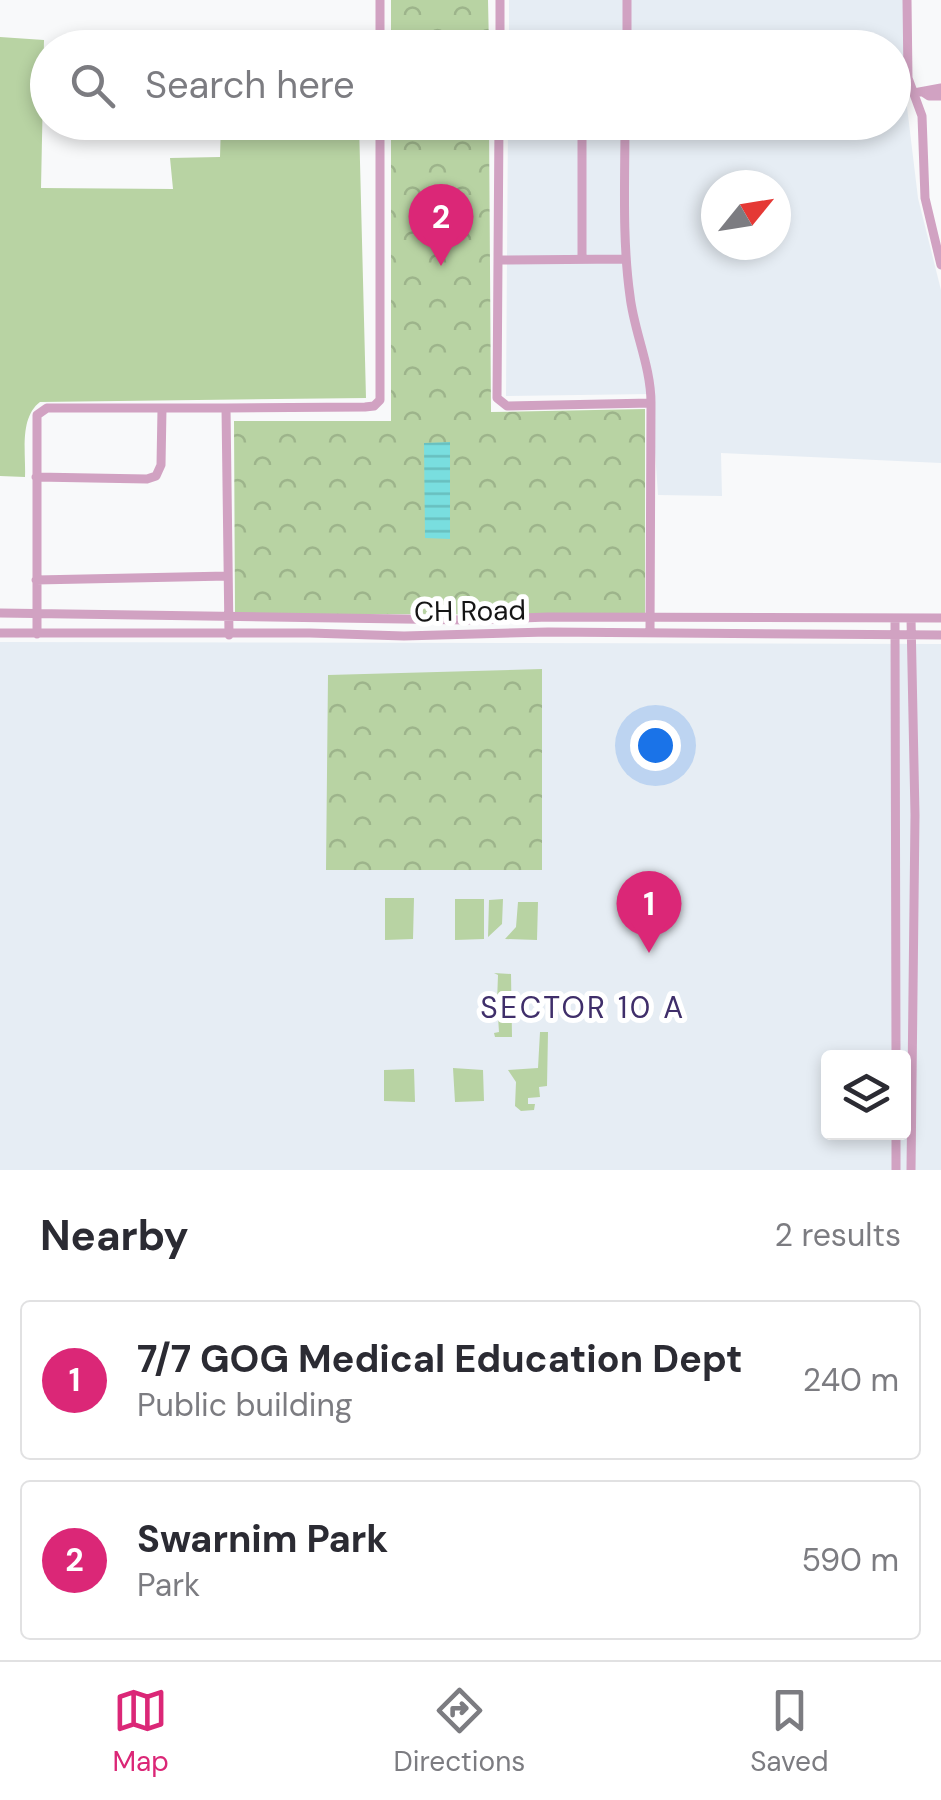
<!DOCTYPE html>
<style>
:root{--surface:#fff;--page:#f7f7f7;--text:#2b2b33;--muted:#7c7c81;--line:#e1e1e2;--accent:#db2777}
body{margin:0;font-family:"DM Sans",sans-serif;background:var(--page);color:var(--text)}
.controls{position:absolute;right:30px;bottom:30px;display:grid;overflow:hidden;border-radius:10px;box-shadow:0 5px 15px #0003}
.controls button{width:90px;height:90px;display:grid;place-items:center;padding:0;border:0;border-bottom:2px solid var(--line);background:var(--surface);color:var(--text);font:50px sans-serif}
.compass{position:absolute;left:701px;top:170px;width:90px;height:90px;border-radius:50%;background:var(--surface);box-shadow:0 5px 15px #0003;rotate:60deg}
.you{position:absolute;left:655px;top:745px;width:35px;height:35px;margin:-25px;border:8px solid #fff;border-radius:50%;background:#1a73e8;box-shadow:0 0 0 15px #1a73e833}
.badge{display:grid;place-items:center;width:65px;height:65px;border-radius:50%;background:var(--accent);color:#fff;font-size:32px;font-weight:700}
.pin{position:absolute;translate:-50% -82px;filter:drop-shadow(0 2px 5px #0008)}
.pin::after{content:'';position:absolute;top:52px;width:35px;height:30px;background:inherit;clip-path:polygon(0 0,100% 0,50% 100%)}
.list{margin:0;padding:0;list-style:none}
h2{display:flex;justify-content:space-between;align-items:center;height:130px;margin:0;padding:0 40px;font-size:42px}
h2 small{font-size:32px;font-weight:400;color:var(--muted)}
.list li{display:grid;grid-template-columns:65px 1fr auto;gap:30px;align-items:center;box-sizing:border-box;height:160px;margin:0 20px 20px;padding:0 20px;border:2px solid var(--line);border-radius:10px}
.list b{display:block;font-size:38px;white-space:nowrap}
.list p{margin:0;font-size:32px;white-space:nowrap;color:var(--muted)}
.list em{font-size:32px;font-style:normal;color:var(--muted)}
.icon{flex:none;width:55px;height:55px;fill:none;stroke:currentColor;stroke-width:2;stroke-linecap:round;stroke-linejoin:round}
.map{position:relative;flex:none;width:941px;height:1170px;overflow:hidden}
.search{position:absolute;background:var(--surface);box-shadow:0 5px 15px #0003;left:30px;right:30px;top:30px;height:110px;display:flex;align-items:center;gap:25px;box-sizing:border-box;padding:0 35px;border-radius:55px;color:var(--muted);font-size:38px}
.sheet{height:490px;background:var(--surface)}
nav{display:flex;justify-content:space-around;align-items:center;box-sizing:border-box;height:140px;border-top:2px solid var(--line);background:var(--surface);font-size:28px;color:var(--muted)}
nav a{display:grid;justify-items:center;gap:5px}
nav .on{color:var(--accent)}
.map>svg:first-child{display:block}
.built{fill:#e6edf4;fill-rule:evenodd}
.grass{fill:#b8d3a3}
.park{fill:url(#park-crowns)}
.water{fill:url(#water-rules)}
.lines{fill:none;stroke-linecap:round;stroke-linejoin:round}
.minor{stroke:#d1a2c2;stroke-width:9}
.labels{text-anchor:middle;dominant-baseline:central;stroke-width:10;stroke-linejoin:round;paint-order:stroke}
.street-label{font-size:28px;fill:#151515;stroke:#fff}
.neighbourhood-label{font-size:30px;letter-spacing:2.5px;fill:#3f2e6a;stroke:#fff}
</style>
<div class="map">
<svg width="941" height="1170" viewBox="0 0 941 1170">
<defs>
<pattern id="park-crowns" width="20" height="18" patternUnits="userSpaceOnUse" patternTransform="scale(2.5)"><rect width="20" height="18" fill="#b8d3a3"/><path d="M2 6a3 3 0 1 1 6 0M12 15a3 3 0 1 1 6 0" fill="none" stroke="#9db48b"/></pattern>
<pattern id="water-rules" width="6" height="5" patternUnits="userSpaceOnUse" patternTransform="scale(2.5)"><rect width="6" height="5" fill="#79dedf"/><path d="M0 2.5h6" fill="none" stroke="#68bebe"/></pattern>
</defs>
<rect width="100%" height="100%" fill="#f8f9fa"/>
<!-- built -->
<path class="built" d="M509,0H903L907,107L918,198L941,290V463L721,453L722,496L658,495L651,394L506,396L508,123L894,122V48L509,47ZM716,185H776V245H716Z
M0,642L941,644V1170H0ZM828,1058H904V1132H828Z"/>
<!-- grass -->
<path class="grass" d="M0,37L44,40L41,188L173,189L170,158L220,157L221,123H359L366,398L40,402C19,418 26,453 25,477L0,476Z
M385,898H414L413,939L385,940Z
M455,899H484V939L455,940Z
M503,899L502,924L488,937L489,900Z
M518,902H538L537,940L505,939L516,927Z
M494,973L511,974L512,1037H495L494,1033L499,1032L498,1017L508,1016V1003L497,1002L498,975Z
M540,1032H548L547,1086L539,1087L540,1097L528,1098V1104H535L534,1110L521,1111L515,1106L516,1082L508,1070L538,1068Z
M453,1068L483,1070L484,1101L455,1102Z
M414,1069L415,1102L384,1101V1070Z"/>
<!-- park -->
<path class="park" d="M391,0H488L489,47H391Z
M391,123H489L491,412L645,409V613C508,616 372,613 235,615L234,421H391Z
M542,669V870H326L328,675Z"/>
<!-- water -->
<path class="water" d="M450,442V539L425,538L424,443Z"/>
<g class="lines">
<!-- minor -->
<path class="minor" d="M380,0V48
M907,0L908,78L922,116L925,198L941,265
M500,48V0
M627,48V0
M923,92L929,96H941
M914,93L941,88
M499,122L497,398L507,406L651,403L650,633
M625,122C625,180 622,239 630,296C634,332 651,366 651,403
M582,258V122
M499,260L626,259
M36,477L147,479L156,476L161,465L162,409
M36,580L228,576
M0,613L468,620L548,617L941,618
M895,618L896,1058
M0,633H310L404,636L548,632L941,635
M37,634V415L47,408H226
M229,635L226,408L365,407L374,406L380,400V122
M896,1132V1170
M911,1170L915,815L911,618"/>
</g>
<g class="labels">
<!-- street labels -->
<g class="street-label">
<text transform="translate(470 611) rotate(-1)">CH Road</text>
</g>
<!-- neighbourhood labels -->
<g class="neighbourhood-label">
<text x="583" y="1007">SECTOR 10 A</text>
</g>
</g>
</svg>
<div class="controls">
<button><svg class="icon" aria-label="layers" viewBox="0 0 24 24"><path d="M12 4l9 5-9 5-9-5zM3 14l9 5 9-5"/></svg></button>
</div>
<svg class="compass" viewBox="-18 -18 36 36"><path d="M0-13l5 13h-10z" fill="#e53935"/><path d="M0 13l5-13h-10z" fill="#7c7c81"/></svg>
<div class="you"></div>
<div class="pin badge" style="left:649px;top:953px">1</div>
<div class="pin badge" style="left:441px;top:266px">2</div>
<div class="search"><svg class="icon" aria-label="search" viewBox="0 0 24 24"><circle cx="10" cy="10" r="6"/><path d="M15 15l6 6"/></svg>Search here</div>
</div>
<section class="sheet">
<h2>Nearby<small>2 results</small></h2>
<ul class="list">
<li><span class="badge">1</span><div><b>7/7 GOG Medical Education Dept</b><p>Public building</p></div><em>240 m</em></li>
<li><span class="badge">2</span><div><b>Swarnim Park</b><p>Park</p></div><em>590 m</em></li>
</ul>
</section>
<nav>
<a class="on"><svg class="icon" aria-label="map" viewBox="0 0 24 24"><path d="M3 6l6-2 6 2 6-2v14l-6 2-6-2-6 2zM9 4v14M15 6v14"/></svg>Map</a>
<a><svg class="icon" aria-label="directions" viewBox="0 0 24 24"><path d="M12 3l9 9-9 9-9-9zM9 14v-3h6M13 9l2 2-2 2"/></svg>Directions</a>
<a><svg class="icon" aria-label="saved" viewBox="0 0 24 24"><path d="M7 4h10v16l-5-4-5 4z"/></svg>Saved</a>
</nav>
